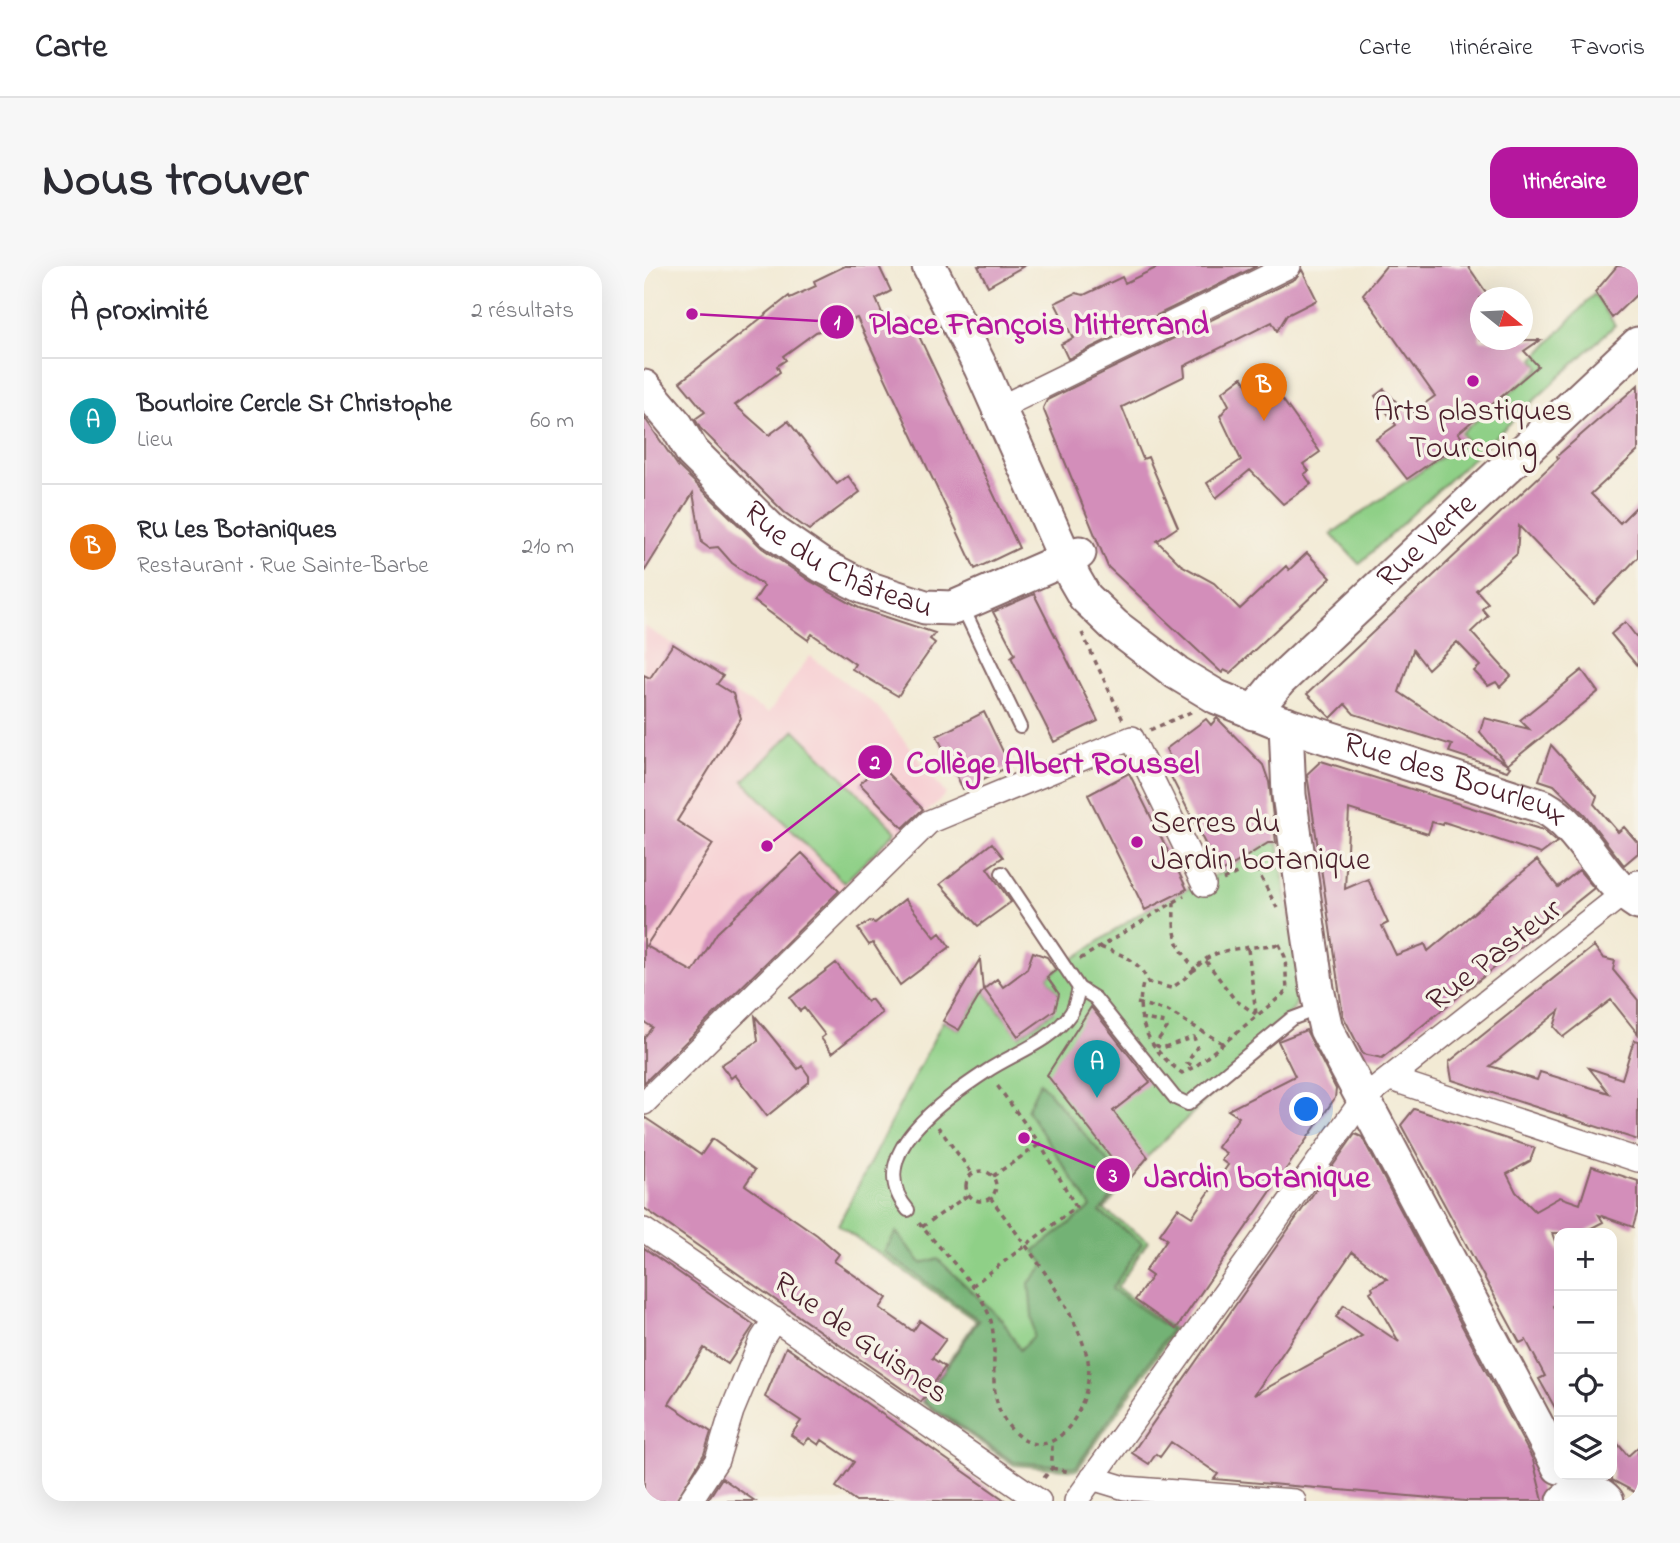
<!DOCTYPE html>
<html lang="fr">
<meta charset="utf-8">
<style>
:root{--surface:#fff;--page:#f7f7f7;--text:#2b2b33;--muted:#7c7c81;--line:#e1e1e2;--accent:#b5179e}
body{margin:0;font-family:"Indie Flower",sans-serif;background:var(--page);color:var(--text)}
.controls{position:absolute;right:21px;bottom:21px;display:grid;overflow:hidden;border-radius:14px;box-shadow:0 7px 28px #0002}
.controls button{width:63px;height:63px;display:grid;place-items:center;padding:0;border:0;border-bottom:2px solid var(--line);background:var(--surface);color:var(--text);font:35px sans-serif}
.compass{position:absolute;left:826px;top:21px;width:63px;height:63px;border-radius:50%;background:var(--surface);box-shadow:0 7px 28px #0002;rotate:108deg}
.you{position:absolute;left:663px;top:844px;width:24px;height:24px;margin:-18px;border:5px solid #fff;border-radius:50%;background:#1a73e8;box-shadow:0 0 0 10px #1a73e833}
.badge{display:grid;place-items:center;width:46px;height:46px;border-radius:50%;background:var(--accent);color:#fff;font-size:23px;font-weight:700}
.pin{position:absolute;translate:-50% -58px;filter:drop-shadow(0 2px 4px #0008)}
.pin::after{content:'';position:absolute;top:37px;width:24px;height:21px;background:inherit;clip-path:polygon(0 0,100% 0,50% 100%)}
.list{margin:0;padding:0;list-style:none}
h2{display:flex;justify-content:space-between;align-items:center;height:91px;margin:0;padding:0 28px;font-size:30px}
h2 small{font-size:23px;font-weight:400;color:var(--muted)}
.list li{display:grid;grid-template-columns:46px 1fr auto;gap:21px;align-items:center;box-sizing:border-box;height:126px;padding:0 28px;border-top:2px solid var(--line)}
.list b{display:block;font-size:26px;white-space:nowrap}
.list p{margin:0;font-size:23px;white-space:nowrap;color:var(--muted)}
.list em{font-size:23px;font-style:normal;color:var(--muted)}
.icon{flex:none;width:38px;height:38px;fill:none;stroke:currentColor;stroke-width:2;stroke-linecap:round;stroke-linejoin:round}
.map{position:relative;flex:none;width:994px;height:1235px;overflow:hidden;border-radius:21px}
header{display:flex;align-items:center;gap:42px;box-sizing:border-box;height:98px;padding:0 35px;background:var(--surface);border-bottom:2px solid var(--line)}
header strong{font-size:33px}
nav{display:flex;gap:38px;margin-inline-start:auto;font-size:24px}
.intro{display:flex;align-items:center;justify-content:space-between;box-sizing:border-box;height:168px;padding:0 42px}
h1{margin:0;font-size:49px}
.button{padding:18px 32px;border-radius:21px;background:var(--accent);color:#fff;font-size:24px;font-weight:700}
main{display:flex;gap:42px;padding:0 42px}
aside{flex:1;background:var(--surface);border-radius:21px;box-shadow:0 7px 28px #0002}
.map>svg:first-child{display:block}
.built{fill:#f7cfd3}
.green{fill:#8fd087;stroke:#6c7859;stroke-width:2}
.forest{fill:#73b274;stroke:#5e6850;stroke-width:2}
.building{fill:#d38eba;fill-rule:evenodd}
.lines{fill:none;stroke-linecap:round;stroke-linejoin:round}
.lane-casing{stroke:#856666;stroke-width:16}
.street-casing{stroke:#856666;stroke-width:26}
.secondary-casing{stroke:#856666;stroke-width:37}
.path{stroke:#856666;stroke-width:3.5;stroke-dasharray:5 5;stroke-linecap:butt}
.lane{stroke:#fff;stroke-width:12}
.street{stroke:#fff;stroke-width:23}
.secondary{stroke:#fff;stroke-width:33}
.poi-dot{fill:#b5179e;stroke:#f7f3e8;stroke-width:2.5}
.labels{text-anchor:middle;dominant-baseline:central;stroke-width:7;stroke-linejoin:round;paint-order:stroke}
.poi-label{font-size:32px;fill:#4a1f2b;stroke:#f7f3e8}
.street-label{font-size:32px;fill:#4a1f2b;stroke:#f7f3e8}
.leader{fill:none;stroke:#b5179e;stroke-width:2.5}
.callout-dot{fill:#b5179e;stroke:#f7f3e8;stroke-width:2.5}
.mark-label{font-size:21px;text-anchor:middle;font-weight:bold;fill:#fff}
.callout-label{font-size:33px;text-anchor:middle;font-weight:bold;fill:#b5179e;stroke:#f7f3e8;stroke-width:7;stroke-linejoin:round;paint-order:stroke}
</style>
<header>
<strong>Carte</strong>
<nav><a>Carte</a><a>Itinéraire</a><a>Favoris</a></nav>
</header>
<div class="intro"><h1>Nous trouver</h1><a class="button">Itinéraire</a></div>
<main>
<aside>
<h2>À proximité<small>2 résultats</small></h2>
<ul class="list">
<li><span class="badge" style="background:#0f9aa8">A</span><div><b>Bourloire Cercle St Christophe</b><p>Lieu</p></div><em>60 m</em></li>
<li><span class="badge" style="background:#e8710a">B</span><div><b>RU Les Botaniques</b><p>Restaurant · Rue Sainte-Barbe</p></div><em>210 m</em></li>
</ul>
</aside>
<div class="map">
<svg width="994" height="1235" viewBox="0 0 994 1235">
<rect width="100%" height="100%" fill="#f7f3e8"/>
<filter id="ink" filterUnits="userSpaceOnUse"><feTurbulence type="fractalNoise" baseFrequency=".0143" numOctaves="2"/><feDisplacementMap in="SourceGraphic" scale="14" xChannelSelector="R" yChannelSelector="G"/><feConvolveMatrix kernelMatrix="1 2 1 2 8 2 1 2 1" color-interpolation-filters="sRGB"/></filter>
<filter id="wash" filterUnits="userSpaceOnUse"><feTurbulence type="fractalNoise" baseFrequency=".00686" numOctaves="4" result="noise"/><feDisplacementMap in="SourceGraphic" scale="28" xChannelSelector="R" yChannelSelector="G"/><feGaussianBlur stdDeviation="1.57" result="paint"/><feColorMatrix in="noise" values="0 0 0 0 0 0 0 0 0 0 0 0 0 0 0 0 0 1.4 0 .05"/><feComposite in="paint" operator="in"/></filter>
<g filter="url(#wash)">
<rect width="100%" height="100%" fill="#f2ead4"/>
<!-- built -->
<path class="built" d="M0,360L79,410L74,418L124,447L166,390L233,440L302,528L0,821Z"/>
<!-- green -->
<path class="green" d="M950,28L971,59L715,298L687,268L822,174L817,167L896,102L890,93Z
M151,464L252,565L200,617L99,515Z
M624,577H634L657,726L649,744L615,773L619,779L504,890L460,944L504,975L473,1022L531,1064L433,1204L370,1199L277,1136L332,1055L194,959L299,755L315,764L339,724L375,770L409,746V736L415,728L403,711L413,704L501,644L576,607Z"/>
<!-- forest -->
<path class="forest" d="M396,816L480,914L456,946L498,977L468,1023L527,1064L432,1201L370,1196L279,1135L335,1054L240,986L252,966L277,997L294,993L359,1055L376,1084L390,1070L385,1017L401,998L390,985L447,941L383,844Z"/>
<g id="blocks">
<!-- building -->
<path class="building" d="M201,0H235L247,25L232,33L245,64L267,53L375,282L331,303L213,52L172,66L139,90L142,94L133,100L136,106L91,139L125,169L144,155L193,218L204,210L216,226L165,264L140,246L56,162L51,153L61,146L36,116L145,30L146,32L172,20L170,15Z
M334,0H380L344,20Z
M516,0H613L424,93L417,78L429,72L411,37L432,27L440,29L478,11L481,17Z
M742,0H824L846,32H836V74H896L880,85L894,100L814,167L820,174L763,213L732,173L752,159L731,130L740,123L765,149L791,130L719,28Z
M973,0H994V27L968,52L951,26Z
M658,4L673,34L643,49L633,65L628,56L540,100L541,110L478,141L499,193L504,191L534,261L513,275L537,299L570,317L596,343L642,300L645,304L663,287L687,312L586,407L580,404L578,407L464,301L399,142L403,134L651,13Z
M621,109L676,186L659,198L665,205L660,208L667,218L639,238L606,204L572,232L563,217L597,194L576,150L585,139L578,126L598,111L605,121Z
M994,119V185L947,228L976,257L994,239V291L950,338L875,260L873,288L832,324L844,337L838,343L844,350L827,366L867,410L856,421L852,416L844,420L830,405L836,400L813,376L784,403L769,384L755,426L866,501L863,505L805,486L808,479L710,448L701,438L687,452L663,428L914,193L913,190Z
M0,151L34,200L118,282L166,315L215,342L291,367L286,373L291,377L254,430L208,403L211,398L168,368L164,374L110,335L120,320L88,297L74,281L65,282L58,277L49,227L0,306Z
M390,328L454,455L410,476L367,391L371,388L349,346Z
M981,356L994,373V401L967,368Z
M29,378L79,410L73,418L89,428L97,452L33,555L69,578L2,680L49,706L73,667L158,587L195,625L0,817V772L8,761L0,756V409L6,412Z
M938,404L954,426L863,499L836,466L840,452L885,463L876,454Z
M340,446L366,500L319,523L293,470Z
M573,452L619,499L625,516L632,577H624L576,607L519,495L526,491L522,483L562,453L567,459Z
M907,479L953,530L950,538L974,566L980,561L994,577V587L980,599L941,549L910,519L895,514Z
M677,495L899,564L913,576L897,588L800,556L799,559L788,556L784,568L705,543L701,623L724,613L744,657L738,660L752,689L781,678L784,685L893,594L914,621L935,604L950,622L738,792L719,788L699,750L663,508Z
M234,498L279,543L259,562L216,518Z
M485,507L543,623L501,644L444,529Z
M348,577L359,591L343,602L367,636L334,660L296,618Z
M261,633L291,671L296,667L306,681L256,719L229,677L225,679L214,663L226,655L231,657Z
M950,680L959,692L971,695L969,704L994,734V768L967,734L919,771L910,761L915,745L846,800L893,814L896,806L965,827L945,802L978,813L990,774L994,775V874L808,814L805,796Z
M389,686L403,691L412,704L403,711L415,728L411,744L374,770L340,723L353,713L359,721L383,703Z
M336,693L339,724L315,764L299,755Z
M192,697L223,736L227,733L238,747L188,787L177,772L181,769L160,742L156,745L146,732Z
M447,741L506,816L469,845L504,891L485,914L403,809Z
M111,750L154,803L158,800L165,810V816L123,850L91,809L87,812L77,799L114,775Z
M662,764L692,823L691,832L532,1063L491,1034L508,1010L501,1005L523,973L516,968L534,942L548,951L584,899L577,894L582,887L573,881L595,851L584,844L651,810L634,775Z
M770,843L891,882L886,895L863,908L872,926L891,945L916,931L936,938L948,900L994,915V944L989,961L955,949L959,956L938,967H908L915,986V1036L909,1040L915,1052V1149L895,1113L901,1110L882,1074L876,1077L757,859Z
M0,851L57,889L68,873L111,904L101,919L173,969L195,988L190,995L243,1032L236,1042L269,1065L276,1055L302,1073L288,1092L301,1101L277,1136L0,942Z
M711,868L718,871L889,1194L899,1235H822L570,1213L574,1208L527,1176L516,1191L512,1188L505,1198L488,1187ZM708,986L743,1013L728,1021L729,1024L726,1026L755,1076L700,1039L692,1051L718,1070L610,1129Z
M0,982L110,1059L84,1098L60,1082L25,1138L67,1166L60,1188L32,1235H0Z
M142,1081L208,1127L362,1235H212L192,1221L210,1196L178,1174L175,1179L165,1172L160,1178L147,1169L157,1155L121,1131Z
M968,1171L984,1190L994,1181V1228L968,1214Z
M78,1212L111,1235H63Z"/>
</g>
</g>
<g filter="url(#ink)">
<use href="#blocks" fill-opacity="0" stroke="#856666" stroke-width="2"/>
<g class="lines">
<!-- lane casing -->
<g class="lane-casing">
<path id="lane" d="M318,340L376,461
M435,722L451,732L531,832L544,838L647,753L676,742
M264,944C217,889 301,833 343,805C370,787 407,776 427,747C431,741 433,730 435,722L358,607"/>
</g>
<!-- street casing -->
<g class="street-casing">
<path id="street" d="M355,142L645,0
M747,813L994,894
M0,837L285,556L488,472L560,619
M0,964L395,1235
M448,1212L481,1222L650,1235
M46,1235L73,1194L88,1145L118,1073L131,1053
M432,1235L719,833L994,616"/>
</g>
<!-- secondary casing -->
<g class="secondary-casing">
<g id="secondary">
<path id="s1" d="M285,0L337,102L430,312L441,331L471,360L533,407L573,431L635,456L900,541C940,563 955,613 994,637"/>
<path id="s2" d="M0,121L33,160L48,186L129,266L177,299L220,321L281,341L309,342L435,287"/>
<path id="s3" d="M609,447L635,415L994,78"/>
<path d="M642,458L645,529L673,723L682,763L915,1201"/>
<path d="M920,1235C933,1222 950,1221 963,1235"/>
</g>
</g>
<!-- path -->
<path class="path" d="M438,367L479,454
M506,464L547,446
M579,614L610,598L633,642
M530,636C529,670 531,678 552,705
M635,678L641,691L643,725L552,800L538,807C507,785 489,755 499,718L504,716L527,722C544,712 550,702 562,693C581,680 613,682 635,678Z
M456,681C479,689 494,693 504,716
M604,683L612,748
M436,693L540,630
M562,695L591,734L612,748
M493,737L524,745L578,777
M496,752L521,757L523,762L514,774L513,780L518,782L550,771L553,781L543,797L550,800
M294,861L328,907
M322 920a15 15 0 1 1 30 0a15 15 0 1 1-30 0Z
M349,910L396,878
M275,957C297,985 338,1022 347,1055C356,1093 339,1130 367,1163C411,1212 454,1130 443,1090C428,1035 379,977 346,931
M278,961L324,929
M328,1020L432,941L396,878L352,818
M408,1202L426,1206
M400,1212L408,1202V1175"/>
<!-- lane -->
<use href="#lane" class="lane"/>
<!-- street -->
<use href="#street" class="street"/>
<!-- secondary -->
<use href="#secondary" class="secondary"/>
</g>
</g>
<!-- markers -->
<g class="poi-dot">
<circle cx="829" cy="115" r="7"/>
<circle cx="493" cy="576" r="7"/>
</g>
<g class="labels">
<!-- poi labels -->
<g class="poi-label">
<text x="829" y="146">Arts plastiques<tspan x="829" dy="37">Tourcoing</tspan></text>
<text x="507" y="558" text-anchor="start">Serres du<tspan x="507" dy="37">Jardin botanique</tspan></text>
</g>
<!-- street labels -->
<g class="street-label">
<text stroke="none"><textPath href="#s3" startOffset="245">Rue Verte</textPath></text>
<text stroke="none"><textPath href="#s2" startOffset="266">Rue du Château</textPath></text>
<text stroke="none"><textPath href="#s1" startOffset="784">Rue des Bourleux</textPath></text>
<text transform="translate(851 690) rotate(-38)">Rue Pasteur</text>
<text transform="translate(216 1073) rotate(35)">Rue de Guisnes</text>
</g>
</g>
<!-- callouts -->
<path class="leader" d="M48 48L193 56M123 580L231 496M380 872L469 909"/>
<g class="callout-dot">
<circle cx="48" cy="48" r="7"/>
<circle cx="123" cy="580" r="7"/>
<circle cx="380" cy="872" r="7"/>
<circle cx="193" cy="56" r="18"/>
<circle cx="231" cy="496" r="18"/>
<circle cx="469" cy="909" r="18"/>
</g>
<g class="mark-label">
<text x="193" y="63">1</text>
<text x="231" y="503">2</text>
<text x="469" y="916">3</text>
</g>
<g class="callout-label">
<text x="395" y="68">Place François Mitterrand</text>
<text x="409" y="507">Collège Albert Roussel</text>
<text x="613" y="921">Jardin botanique</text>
</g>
</svg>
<div class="controls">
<button>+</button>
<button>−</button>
<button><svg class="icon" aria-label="locate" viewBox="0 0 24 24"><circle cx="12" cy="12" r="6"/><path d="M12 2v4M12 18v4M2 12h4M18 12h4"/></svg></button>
<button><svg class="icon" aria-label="layers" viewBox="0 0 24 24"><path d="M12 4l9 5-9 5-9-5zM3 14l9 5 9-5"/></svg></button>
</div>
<svg class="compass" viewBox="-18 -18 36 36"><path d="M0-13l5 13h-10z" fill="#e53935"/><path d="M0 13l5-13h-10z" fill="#7c7c81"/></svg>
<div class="you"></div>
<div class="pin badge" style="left:453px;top:832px;background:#0f9aa8">A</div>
<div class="pin badge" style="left:620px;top:155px;background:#e8710a">B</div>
</div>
</main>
